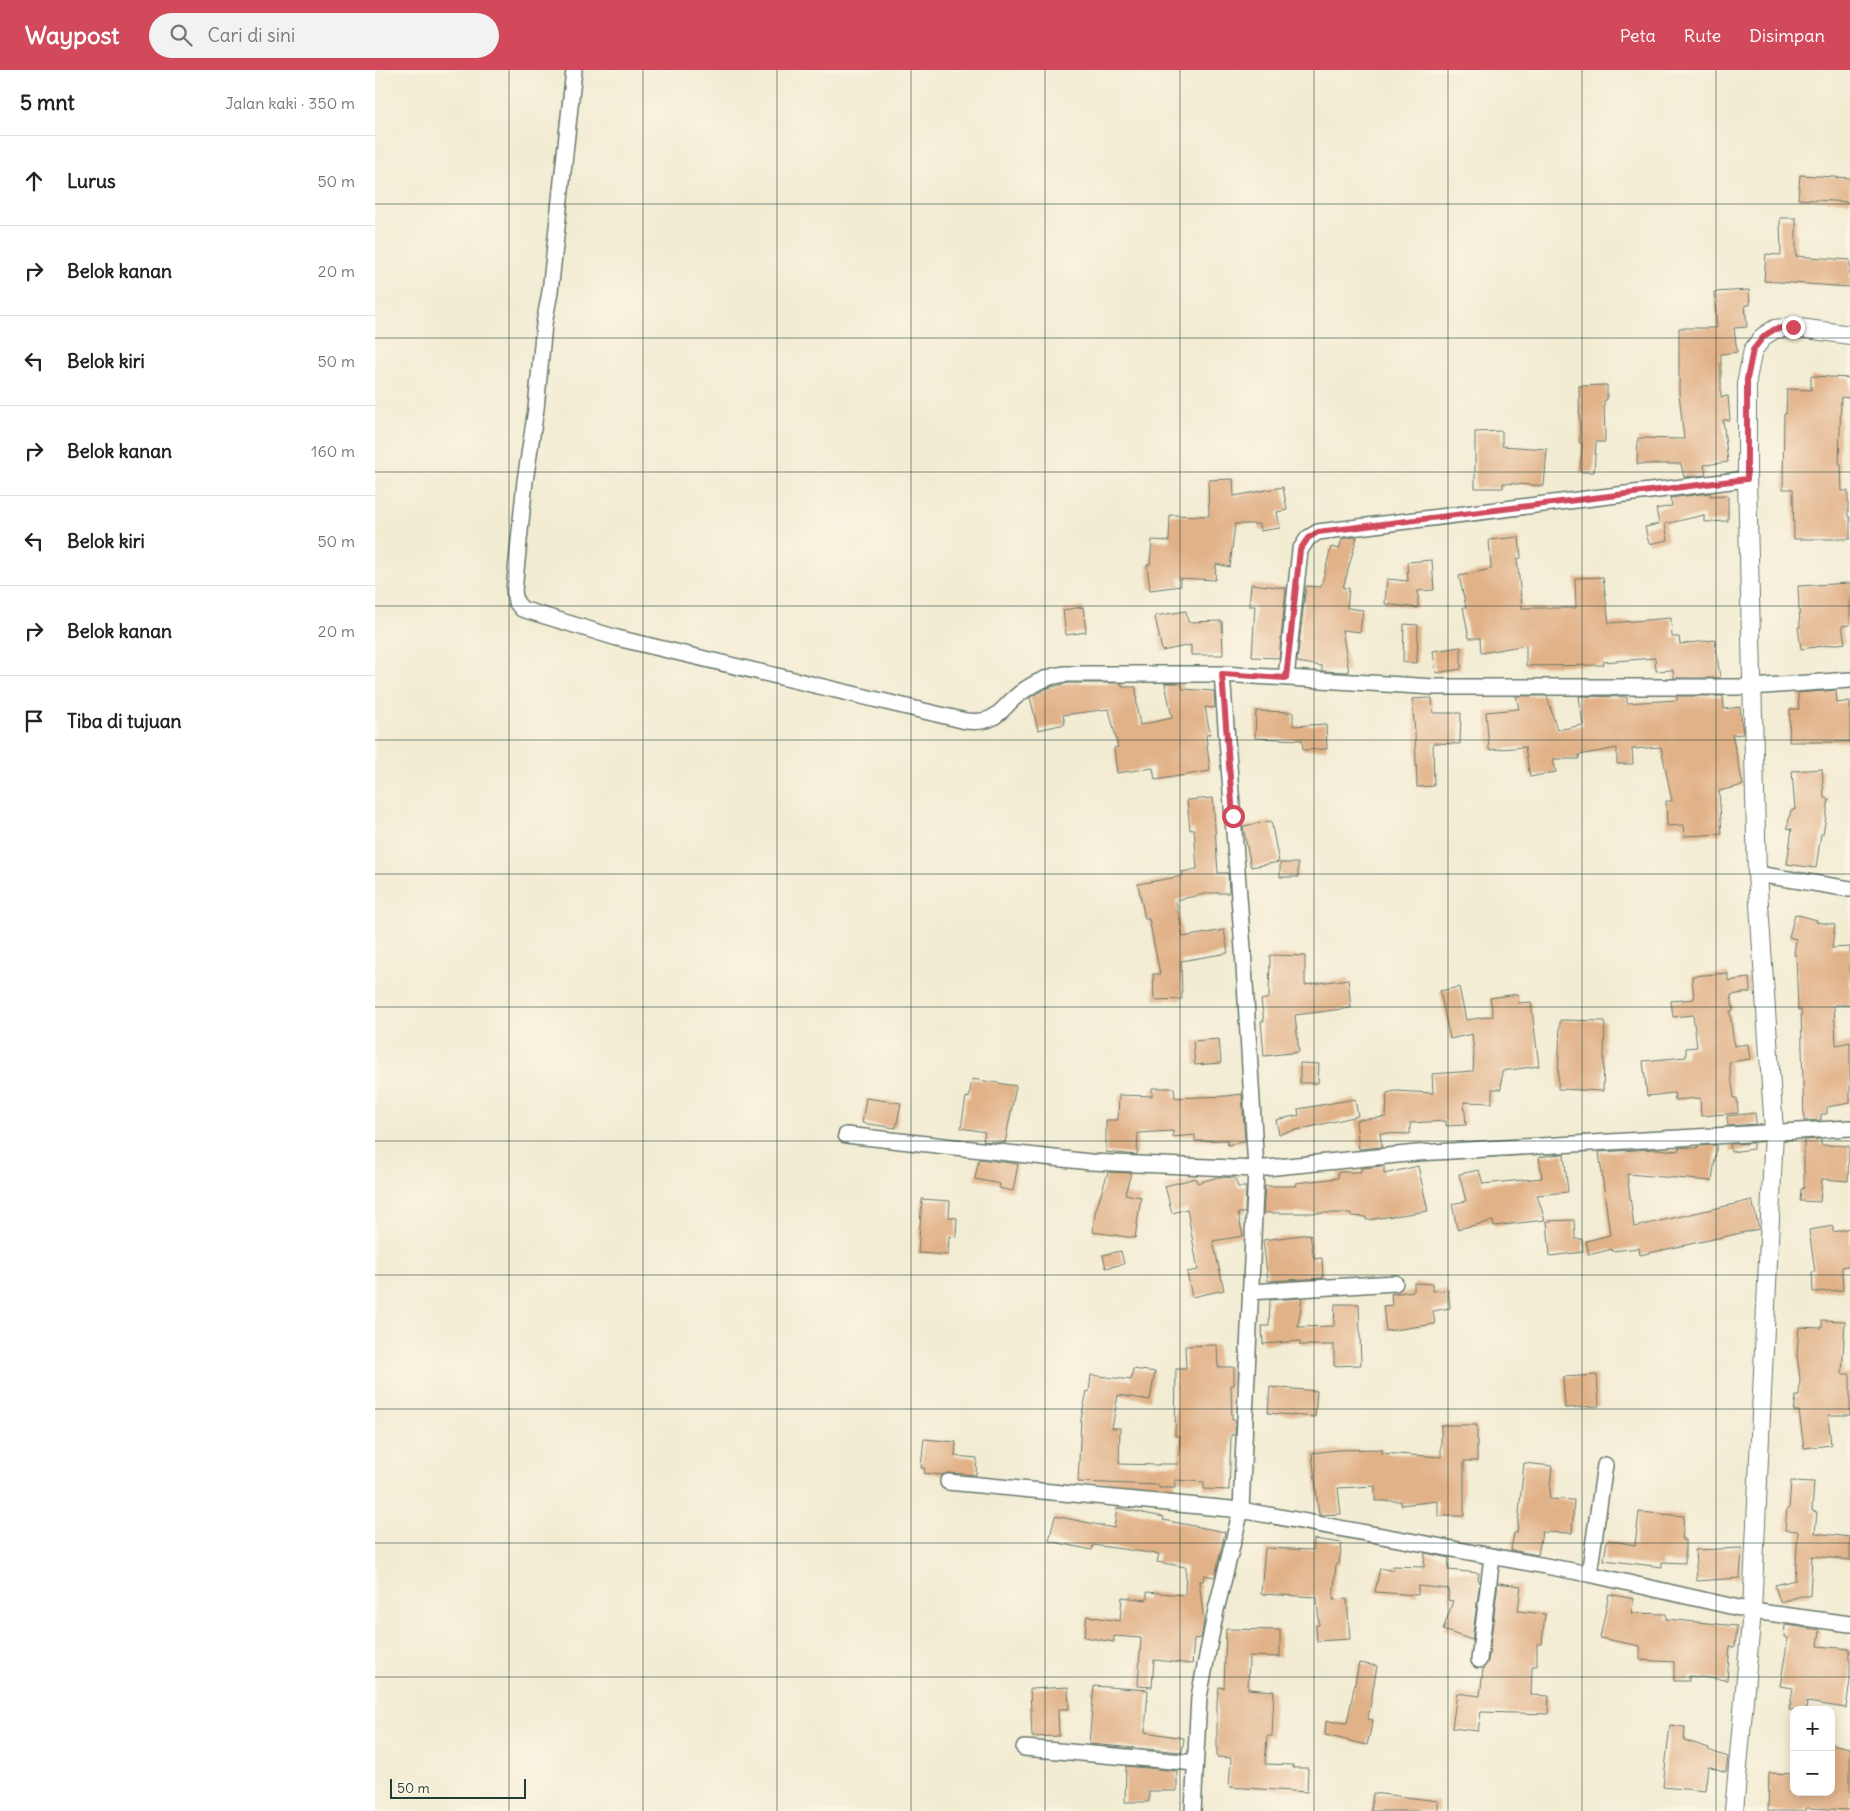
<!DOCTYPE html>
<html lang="id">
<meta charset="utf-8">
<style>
:root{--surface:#fff;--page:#f2f2f2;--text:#222;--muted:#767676;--line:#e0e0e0;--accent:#d1495b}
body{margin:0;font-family:Delius,sans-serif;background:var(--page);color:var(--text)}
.controls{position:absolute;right:15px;bottom:15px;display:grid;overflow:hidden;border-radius:10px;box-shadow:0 2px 12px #0003}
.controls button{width:45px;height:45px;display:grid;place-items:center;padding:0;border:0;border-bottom:1px solid var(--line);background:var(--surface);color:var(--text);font:25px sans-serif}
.scale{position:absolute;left:15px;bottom:12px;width:136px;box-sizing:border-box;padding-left:5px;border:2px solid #1f3d34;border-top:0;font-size:14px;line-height:18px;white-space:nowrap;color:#1f3d34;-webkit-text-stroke:4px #fcf5e5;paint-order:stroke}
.stop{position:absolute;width:15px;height:15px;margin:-11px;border:4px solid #d1495b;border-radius:50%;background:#fff}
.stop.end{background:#d1495b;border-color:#fff;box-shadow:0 1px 5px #0008}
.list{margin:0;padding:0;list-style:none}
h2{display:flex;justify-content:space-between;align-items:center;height:65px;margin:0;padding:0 20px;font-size:21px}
h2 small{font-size:16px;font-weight:400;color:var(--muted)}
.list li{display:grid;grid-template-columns:32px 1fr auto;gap:15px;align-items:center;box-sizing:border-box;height:90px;padding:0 20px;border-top:1px solid var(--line)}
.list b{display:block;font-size:19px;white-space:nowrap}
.list em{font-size:16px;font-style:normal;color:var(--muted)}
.icon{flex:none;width:28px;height:28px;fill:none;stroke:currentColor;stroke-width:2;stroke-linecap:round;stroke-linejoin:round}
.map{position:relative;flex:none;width:1475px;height:1741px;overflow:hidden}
header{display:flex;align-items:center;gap:30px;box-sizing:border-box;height:70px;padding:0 25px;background:var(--accent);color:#fff}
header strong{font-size:24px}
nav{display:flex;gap:28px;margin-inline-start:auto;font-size:18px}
.search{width:350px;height:45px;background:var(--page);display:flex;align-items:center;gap:12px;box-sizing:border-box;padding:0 18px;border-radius:28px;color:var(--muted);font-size:19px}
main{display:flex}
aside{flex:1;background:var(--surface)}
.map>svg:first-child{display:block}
.building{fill:#e1b187}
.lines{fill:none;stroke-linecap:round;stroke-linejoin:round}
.minor-casing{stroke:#697a6c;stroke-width:18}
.tertiary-casing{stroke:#697a6c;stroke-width:20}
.minor{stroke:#fff;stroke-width:15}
.tertiary{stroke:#fff;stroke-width:18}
.route{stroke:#d1495b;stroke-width:6}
.grid{fill:none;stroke:#1f3d34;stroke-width:1;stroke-opacity:0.55}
</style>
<header>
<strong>Waypost</strong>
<div class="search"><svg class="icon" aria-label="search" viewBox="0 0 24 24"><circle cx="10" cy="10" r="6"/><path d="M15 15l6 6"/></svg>Cari di sini</div>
<nav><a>Peta</a><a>Rute</a><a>Disimpan</a></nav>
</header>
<main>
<aside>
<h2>5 mnt<small>Jalan kaki · 350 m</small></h2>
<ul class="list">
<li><svg class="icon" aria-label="ahead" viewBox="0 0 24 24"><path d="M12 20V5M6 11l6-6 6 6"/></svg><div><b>Lurus</b></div><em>50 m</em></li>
<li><svg class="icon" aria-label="right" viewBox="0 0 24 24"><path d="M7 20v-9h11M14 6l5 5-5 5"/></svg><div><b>Belok kanan</b></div><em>20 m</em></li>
<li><svg class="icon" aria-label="left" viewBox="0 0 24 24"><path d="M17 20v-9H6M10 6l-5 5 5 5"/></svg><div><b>Belok kiri</b></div><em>50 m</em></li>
<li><svg class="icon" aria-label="right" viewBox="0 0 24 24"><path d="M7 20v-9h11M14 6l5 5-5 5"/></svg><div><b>Belok kanan</b></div><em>160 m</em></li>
<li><svg class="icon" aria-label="left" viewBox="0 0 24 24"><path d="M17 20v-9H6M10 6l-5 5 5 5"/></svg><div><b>Belok kiri</b></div><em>50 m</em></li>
<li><svg class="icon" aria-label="right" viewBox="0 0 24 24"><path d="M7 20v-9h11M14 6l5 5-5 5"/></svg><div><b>Belok kanan</b></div><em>20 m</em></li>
<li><svg class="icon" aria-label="arrive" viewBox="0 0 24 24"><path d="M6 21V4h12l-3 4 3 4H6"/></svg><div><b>Tiba di tujuan</b></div></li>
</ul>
</aside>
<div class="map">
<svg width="1475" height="1741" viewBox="0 0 1475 1741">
<rect width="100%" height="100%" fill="#fcf5e5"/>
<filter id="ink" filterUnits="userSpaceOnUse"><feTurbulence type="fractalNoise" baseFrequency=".02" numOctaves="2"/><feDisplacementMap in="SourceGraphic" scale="10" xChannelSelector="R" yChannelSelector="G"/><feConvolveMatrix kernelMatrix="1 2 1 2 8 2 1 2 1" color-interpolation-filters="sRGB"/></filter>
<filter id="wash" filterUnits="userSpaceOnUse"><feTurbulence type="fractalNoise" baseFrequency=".0096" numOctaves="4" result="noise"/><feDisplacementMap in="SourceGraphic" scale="20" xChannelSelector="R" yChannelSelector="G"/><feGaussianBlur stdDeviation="1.12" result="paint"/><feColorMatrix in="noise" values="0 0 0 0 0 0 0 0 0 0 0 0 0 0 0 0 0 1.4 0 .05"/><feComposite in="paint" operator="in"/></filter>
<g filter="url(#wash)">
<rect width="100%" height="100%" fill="#f2ecd3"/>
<g id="blocks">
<!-- building -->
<path class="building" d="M1425,105L1475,108V132L1423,129Z
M1405,148H1421V186L1475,190V217L1389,211L1391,184L1406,185Z
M1374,220L1375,235H1370L1372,257L1359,258L1362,282L1346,284V327L1353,326L1355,350H1348L1353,392L1329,395L1331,405L1309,407L1306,394H1262L1263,368L1309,369L1304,323V258H1342L1339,222Z
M1436,306L1475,308V328L1466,327L1464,394H1466L1467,421H1473V447H1475V469H1419L1418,419H1408L1409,344H1411L1412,319L1436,320Z
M1232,315V330H1229L1230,372H1221L1219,402H1205L1207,373H1205L1204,316Z
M1127,361V376L1172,379L1169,416L1128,413V418H1100V362Z
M858,409L859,426L908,417L912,440L902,442L905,458L885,461L884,454H860L855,497L841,494L840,510L804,508L806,516L775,520L772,495L775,494L777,470L794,471L795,445L834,446L833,410Z
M1335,423V426L1353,425V451L1329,452V445L1290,454L1293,470L1274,474L1270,457L1284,454L1281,439L1297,436L1295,428Z
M982,467L968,518H974L972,538L988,540L985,562L967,560L974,602L947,601V596L922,592L931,516L946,517L956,477L964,479L967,469Z
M1144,467L1146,488L1142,489L1147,538H1201L1200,508L1228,507L1234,553L1296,548L1297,567H1304L1305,574L1340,570L1345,608H1299L1298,600L1281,601L1280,588L1228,592L1229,595L1151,596V575L1106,583L1105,568H1094L1088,537H1091L1084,506L1116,499L1114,470Z
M1057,490L1059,520L1043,521V538L1010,534L1012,509L1033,511L1032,492Z
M1475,513V555L1467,556L1470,573L1426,579L1423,557H1425L1423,516Z
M876,514L911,518L904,588L877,587L880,536H874Z
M708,537L711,562L691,565L688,540Z
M811,541L813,552L847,551L848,585H816V575L787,581L780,546Z
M1029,554L1043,555L1042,593L1028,592Z
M1086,577V599L1061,603L1058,581Z
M694,613H747V617H761L762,639L765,655L797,648L790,613H806L808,619L839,621L840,638L830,637L835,664L831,665L835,701L780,710L778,698L742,703L739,678L743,677L734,639L688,645L690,654L663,660L655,627L673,618Z
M1461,620L1462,633L1475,631V672H1414L1415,639H1424L1423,623Z
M1141,626H1172L1182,660L1208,655L1204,626L1252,627V633L1302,630V626H1348L1349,639L1365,637L1368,664L1357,665L1368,715L1344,721L1347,764L1309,766L1308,755L1292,756L1291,731H1297L1286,677L1257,679L1258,694H1242V678L1204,685V689H1178L1181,702L1155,707L1150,677L1114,680L1111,642L1144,639Z
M1057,628L1058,643H1086L1085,674L1058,673L1059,716L1042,717L1040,662L1037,629Z
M881,641L918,642V656L951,654L952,679L928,680L927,670L880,668Z
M1447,699L1449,728L1454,729L1448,764H1446L1441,798L1412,794L1417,759L1412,758L1416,740H1420L1417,701Z
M838,728L843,803H853L854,823H835L801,830L808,867L849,860L853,883L806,891L807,929L779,930L778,904H785L774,849H770L763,814L808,806L807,802L822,799L819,759L815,760L812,730Z
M896,751L904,792L876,797L868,756Z
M905,793H923V807H905Z
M1420,844L1442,850L1441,852L1460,855L1457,878L1475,877V935H1459L1461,975L1475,972V1033L1452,1037V1044H1446V1050L1429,1051L1426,940H1423L1421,885H1419L1421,869L1414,867Z
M895,885L930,886V915L973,909L976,938L920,945L924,982L889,986L886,951H889L886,930L894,928Z
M1353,903V911L1374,908L1375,922L1356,925L1358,940L1355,941L1359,976L1373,974L1375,989L1354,992L1359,1028H1362L1363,1043L1326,1046L1325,1028L1300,1030L1299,1023L1272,1026L1268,991L1311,987V978L1322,977L1318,945L1298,947L1296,931L1319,929L1317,906Z
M1084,917L1091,950L1118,946L1115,928L1143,924L1144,933L1156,932L1164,996L1127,1001L1126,1019H1117V1033L1089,1032L1091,1055L1071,1056V1051L1035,1053V1064L1005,1063L1007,1077L984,1079L981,1050L1011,1047L1012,1023L1020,1021L1058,1023L1057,1004L1098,1001L1099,983L1097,964L1075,969L1065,921Z
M1185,950L1230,951L1228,1021L1183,1019Z
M844,969L846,993L820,995L818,971Z
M925,993L944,994L943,1013H925Z
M597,1009L641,1016L630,1073L608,1071L610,1062L586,1058L591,1027L594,1028Z
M777,1018H799L800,1028L851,1026L867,1024L870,1071L853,1075L852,1070L820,1071V1065L798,1067V1061L763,1063L762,1085L731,1082V1050H743L744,1025L777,1026Z
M491,1028L526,1033L521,1058L487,1053Z
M980,1029L983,1046L904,1064L901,1050L924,1045L923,1039Z
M1380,1043L1381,1054L1353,1056L1352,1046Z
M1446,1069V1075L1474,1076L1473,1111L1447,1109L1445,1132L1425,1131L1426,1119L1429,1118V1070Z
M1378,1073V1079L1356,1082L1355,1074Z
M1342,1075L1337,1111L1252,1104L1259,1157L1377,1130L1384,1159L1265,1185L1264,1178L1237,1181V1179L1214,1185L1211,1171L1235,1165L1224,1082L1281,1079L1303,1081L1304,1077L1322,1078L1323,1076Z
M1186,1084H1189L1193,1122L1162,1125L1170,1150L1119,1156L1118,1151L1082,1159L1077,1134L1091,1131L1084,1104L1104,1100L1108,1114L1167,1108L1164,1087Z
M604,1089L643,1094L638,1121L624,1118L625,1114L600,1109Z
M1009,1096V1104L1043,1096L1053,1141L991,1150V1147L976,1146V1143H888L890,1116H922L921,1113L963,1108V1102H986V1098Z
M733,1102L756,1103L750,1124L766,1127L760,1168L718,1162L720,1143Z
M843,1107L860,1108L863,1117H871L870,1143H863L868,1166L838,1171L849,1220L817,1227L812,1202L823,1200L812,1139L797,1143L790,1116L821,1108L822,1113Z
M547,1129L575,1131L574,1147L582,1148L581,1167L574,1166L573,1185L543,1183Z
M1199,1150L1200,1169H1207L1208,1182L1175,1186L1172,1151Z
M1458,1156V1162L1475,1158V1195L1467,1197L1468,1220L1438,1222L1437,1202H1440L1434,1160Z
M935,1164L939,1189L947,1188L948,1208L893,1211L888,1170Z
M746,1181L749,1194L731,1198L728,1185Z
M1039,1213L1058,1214V1221L1073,1220L1075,1238L1058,1241L1060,1254L1011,1261L1008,1236L1017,1235L1016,1224L1039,1221Z
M927,1228L923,1257L959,1256L960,1234H984L986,1295L959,1296V1275H925V1271L888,1274L887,1256H894L895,1230Z
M1447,1250L1470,1251L1467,1304H1475V1345H1453L1456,1375L1429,1378L1424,1341H1419L1421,1326H1424L1425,1309L1422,1285L1424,1257L1447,1258Z
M842,1275L843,1297H859V1315H856L857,1350H861L860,1365H856L854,1420L829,1419V1412L800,1410V1418H784V1415L703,1412L706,1349L712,1321L714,1322L716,1305L756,1310L758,1299L780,1302L775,1330L743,1325L737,1358H745L744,1394L784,1395V1394H803L805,1366H800L801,1299H811L810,1276Z
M1222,1305L1224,1336L1190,1338L1188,1307Z
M895,1317L942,1321L940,1347L893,1343Z
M1066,1355H1102V1391H1089V1446H1063V1431L1026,1435V1431H1000V1416L963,1418L966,1444L944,1445L937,1383L962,1380L1007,1379V1383L1066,1387Z
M549,1369L581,1372L580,1386L602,1388L601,1405L574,1403L567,1405L549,1403L550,1398H546Z
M1149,1393L1177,1396L1174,1429L1199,1430L1197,1463L1167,1462L1163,1485L1136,1480L1139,1463H1142Z
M1416,1411L1439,1412L1437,1441L1442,1442L1440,1463L1475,1467V1490L1437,1486L1435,1526H1426L1405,1532L1400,1515L1420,1510L1423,1461L1410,1460L1412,1439H1414Z
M742,1438L789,1447L788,1450L850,1462L840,1507L829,1505L828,1511H824L829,1551L826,1568L819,1569L817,1594L779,1590L777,1617L763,1616L766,1568L739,1566V1572L709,1567L712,1546L745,1551L747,1527L772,1530V1522L810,1525L811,1497L782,1492L784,1484L769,1482L718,1475L717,1480L674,1471L680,1446L739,1458Z
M1264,1442L1309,1446L1307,1470H1310V1493L1287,1492V1497L1229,1490L1232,1470L1260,1475Z
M939,1469L967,1473L964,1494H961L958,1530L972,1529L975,1569L942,1571L941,1555H944L942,1527L886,1524L890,1478L938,1480Z
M1367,1478L1365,1508L1322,1511L1320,1480Z
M1050,1483L1074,1488L1073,1500L1104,1503L1103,1510L1105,1511L1097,1570L1068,1560L1078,1531L1073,1530L1074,1519L1043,1516V1525L1000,1522L1005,1498L1018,1501V1496L1049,1497Z
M1123,1513L1146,1516L1143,1541L1170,1544L1167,1574H1162V1596H1157L1156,1625L1174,1626L1173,1644L1106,1642L1103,1661L1077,1658L1082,1623L1105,1626L1108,1599L1113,1591Z
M1234,1524L1259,1529L1256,1543L1291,1544V1549L1362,1556L1360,1577L1355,1576L1352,1610L1314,1606V1611H1299V1592L1265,1590V1576L1225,1568Z
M1410,1555L1445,1560L1443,1576L1475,1579V1611L1471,1638L1432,1632L1431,1640H1414L1418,1618L1405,1616L1413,1568L1409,1567Z
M851,1559L905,1560V1587L874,1586L873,1619L899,1621L897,1666H892L890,1694L918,1695V1698H933L932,1722L854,1717L856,1688L842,1687V1631L844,1617L849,1618Z
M984,1593L1002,1596L993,1649L998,1650L992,1675L950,1665L951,1651L972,1653Z
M719,1616L773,1620L770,1662L809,1668L807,1682L714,1674Z
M693,1617L694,1639H683L684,1666L657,1667L655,1619Z
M1295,1655L1310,1657L1309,1670L1334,1678L1333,1680L1353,1687L1351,1702L1333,1696L1330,1721L1288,1717Z
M1456,1674L1475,1678V1740L1431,1738V1741H1393L1394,1703L1419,1704V1722H1456Z
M751,1696L802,1701V1721H774V1732H750Z
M998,1723L1063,1731V1741H996Z"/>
</g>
</g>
<g filter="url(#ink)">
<use href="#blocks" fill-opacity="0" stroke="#697a6c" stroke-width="1"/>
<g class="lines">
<!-- minor casing -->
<g class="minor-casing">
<path id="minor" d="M199,0L175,222L169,254L161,339L150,411L139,521L141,532L147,539L242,568L591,651C623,654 623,641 644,624C658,613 673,606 690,604H847L1059,617H1376L1475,610
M911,608L925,480L933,468L943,462L1372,409
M1382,804L1475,819
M471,1065L715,1092L881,1099L1042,1083L1475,1058
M875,1222L1020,1213
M573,1412L866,1440L1214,1504L1377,1541L1475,1554
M1214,1504L1230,1395
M1104,1590L1117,1487
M649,1678L820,1693
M818,1741L824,1627L841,1540L866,1440L881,1099L868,879L847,604"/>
</g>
<!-- tertiary casing -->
<g class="tertiary-casing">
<path id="tertiary" d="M1359,1741L1377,1541L1399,1061L1382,804L1372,409V309L1378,280L1389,266L1400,259L1418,257L1475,265"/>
</g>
<!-- minor -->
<use href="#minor" class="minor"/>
<!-- tertiary -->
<use href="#tertiary" class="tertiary"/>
</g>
</g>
<g class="lines" filter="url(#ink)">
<!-- route -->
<path class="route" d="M858,746L847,604L911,608L925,480L933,468L943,462L1372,409V309L1378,280L1389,266L1400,259L1418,257"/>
</g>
<!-- grid -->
<path class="grid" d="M134,0V1741M268,0V1741M402,0V1741M536,0V1741M670,0V1741M805,0V1741M939,0V1741M1073,0V1741M1207,0V1741M1341,0V1741M0,134H1475M0,268H1475M0,402H1475M0,536H1475M0,670H1475M0,804H1475M0,937H1475M0,1071H1475M0,1205H1475M0,1339H1475M0,1473H1475M0,1607H1475"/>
</svg>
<div class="controls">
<button>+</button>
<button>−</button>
</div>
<div class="scale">50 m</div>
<div class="stop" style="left:858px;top:746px"></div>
<div class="stop end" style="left:1418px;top:257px"></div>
</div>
</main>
